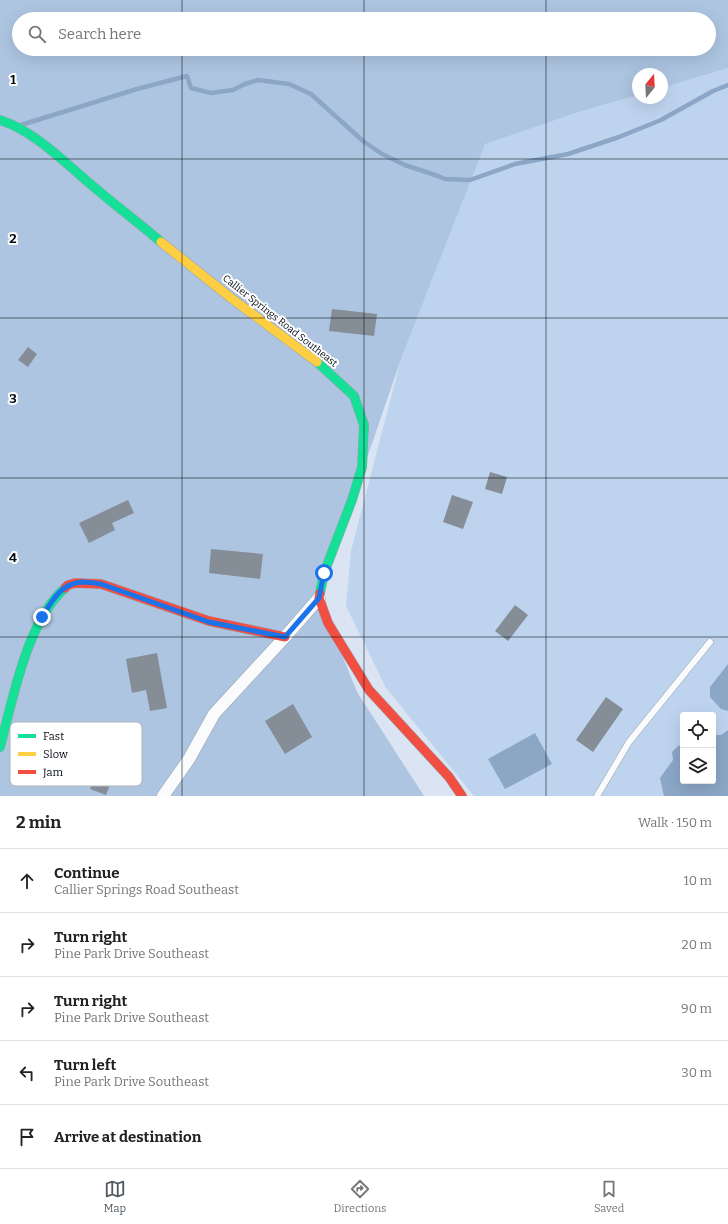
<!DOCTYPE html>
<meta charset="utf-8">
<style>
:root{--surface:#fff;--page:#f2f2f2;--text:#222;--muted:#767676;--line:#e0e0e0;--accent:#505862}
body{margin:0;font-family:Bitter,serif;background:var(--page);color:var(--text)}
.controls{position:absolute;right:12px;bottom:12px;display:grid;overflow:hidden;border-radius:4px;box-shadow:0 4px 16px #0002}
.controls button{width:36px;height:36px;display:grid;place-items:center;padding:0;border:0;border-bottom:1px solid var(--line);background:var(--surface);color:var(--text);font:20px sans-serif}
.compass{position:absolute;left:632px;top:68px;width:36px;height:36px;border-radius:50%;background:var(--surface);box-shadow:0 4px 16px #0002;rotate:18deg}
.stop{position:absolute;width:12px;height:12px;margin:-9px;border:3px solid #1a73e8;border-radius:50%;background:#fff}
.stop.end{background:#1a73e8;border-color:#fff;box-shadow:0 1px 4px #0008}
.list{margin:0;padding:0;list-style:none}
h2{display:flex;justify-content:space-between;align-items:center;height:52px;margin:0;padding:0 16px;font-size:17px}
h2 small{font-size:13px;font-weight:400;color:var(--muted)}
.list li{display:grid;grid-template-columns:26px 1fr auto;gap:12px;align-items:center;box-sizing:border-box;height:64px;padding:0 16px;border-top:1px solid var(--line)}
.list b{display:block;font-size:15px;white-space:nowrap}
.list p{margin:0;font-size:13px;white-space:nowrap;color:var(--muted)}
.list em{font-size:13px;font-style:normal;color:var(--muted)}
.icon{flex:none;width:22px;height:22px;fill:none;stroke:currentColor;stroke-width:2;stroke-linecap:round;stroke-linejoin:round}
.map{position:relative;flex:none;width:728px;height:796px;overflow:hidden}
.search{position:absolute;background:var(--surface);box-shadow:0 4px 16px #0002;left:12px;right:12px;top:12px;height:44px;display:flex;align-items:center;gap:10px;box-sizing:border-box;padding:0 14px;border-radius:22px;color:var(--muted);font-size:15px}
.sheet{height:372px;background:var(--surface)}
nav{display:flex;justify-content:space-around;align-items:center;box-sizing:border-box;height:56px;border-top:1px solid var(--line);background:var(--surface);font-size:11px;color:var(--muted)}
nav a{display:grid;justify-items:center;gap:2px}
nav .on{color:var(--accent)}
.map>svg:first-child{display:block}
.green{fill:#bed4ee;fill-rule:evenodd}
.forest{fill:#adc5e1;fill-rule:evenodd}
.water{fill:#8ca6c6}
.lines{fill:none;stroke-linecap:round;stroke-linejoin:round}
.stream{stroke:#8ca6c6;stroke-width:4.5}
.building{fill:#858d97}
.lane-casing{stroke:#9aa2ad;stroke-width:7}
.street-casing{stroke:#9aa2ad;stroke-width:13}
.fast-casing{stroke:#9aa2ad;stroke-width:10}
.slow-casing{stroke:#9aa2ad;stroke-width:10}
.jam-casing{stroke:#9aa2ad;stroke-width:10}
.lane{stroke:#f9fbfd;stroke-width:6}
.street{stroke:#f9fbfd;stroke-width:12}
.fast{stroke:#16e098;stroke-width:9}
.slow{stroke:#ffcf43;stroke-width:9}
.jam{stroke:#f24e42;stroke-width:9}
.route{stroke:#1a73e8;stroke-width:5}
.grid{fill:none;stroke:#060c14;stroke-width:1;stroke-opacity:0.55}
.labels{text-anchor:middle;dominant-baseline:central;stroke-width:4;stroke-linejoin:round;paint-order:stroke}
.street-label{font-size:10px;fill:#060c14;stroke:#fff}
.key{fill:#fff;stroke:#b4b6b8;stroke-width:1}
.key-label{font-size:11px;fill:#060c14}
.grid-label{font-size:13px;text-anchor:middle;font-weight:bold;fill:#060c14;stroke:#fff;stroke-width:4;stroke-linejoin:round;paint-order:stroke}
</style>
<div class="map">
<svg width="728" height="796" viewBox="0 0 728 796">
<rect width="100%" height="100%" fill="#dae4f2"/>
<!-- green -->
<path class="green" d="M728,68V796H474L386,688L346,606L351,551L401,359L484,144L582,111L638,95V98H662V88ZM683,715H713V781H683Z"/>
<!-- forest -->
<path class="forest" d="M0,0H728V68L662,88V74H638V95L582,111L485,144L401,359L319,598L357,692L424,796H0ZM19,19H709V49H19Z"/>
<!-- water -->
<path class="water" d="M728,664V711L721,709L710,697V687Z
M728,730V796H664L660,778L673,760L672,752L678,746L683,744V781H713V735H721Z
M535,733L552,764L505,789L488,759Z"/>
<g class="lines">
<!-- stream -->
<path class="stream" d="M21,125L137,89L187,76L191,88L211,93L233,90L245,84L258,80L289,84L311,94L363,141L382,154L405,165L438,176L445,179L470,180L515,164L568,154L619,137L661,120L713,91L728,85"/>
</g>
<!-- building -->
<path class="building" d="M332,309L377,314L374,336L329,331Z
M28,347L37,354L28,367L18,360Z
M490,472L507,477L502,494L485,489Z
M452,495L473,502L463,529L443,522Z
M128,500L134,513L112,523L115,530L89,543L79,523Z
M211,549L263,554L260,579L209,573Z
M515,605L528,615L508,641L495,631Z
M157,653L167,708L150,711L146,690L132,693L126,659Z
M606,697L623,709L593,752L576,740Z
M293,704L312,737L285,754L265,721Z
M104,749L121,756L106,795L90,789Z"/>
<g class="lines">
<!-- lane casing -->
<g class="lane-casing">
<path id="lane" d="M597,796L629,742L710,642"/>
</g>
<!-- street casing -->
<g class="street-casing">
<path id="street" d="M163,796L189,759L214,714L285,637L319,598"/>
</g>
<!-- fast casing -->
<g class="fast-casing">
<path id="fast" d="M0,120C35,131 66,164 94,187C116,206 139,223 161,242
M317,362L354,396L364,425L362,467L352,500L324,573L320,593
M0,747C13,699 27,621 65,588"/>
</g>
<!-- slow casing -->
<g class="slow-casing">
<path id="slow" d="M161,242L231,298L317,362"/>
</g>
<!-- jam casing -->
<g class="jam-casing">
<path id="jam" d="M65,588L68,585L75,583L101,584L209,621L285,637
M320,593L319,598L328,623L369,690L449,777L462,796"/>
</g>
<!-- lane -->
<use href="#lane" class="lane"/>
<!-- street -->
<use href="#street" class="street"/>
<!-- fast -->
<use href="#fast" class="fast"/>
<!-- slow -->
<use href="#slow" class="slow"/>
<!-- jam -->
<use href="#jam" class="jam"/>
</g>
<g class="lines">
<!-- route -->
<path class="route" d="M42,617C52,601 61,583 82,582C88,582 95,583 101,584L209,622L285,637L319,598L324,573"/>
</g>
<!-- grid -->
<path class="grid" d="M182,0V19M364,0V19M546,0V19M182,49V796M364,49V796M546,49V796M0,159H728M0,318H728M0,478H728M0,637H728"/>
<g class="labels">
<!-- street labels -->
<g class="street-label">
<text transform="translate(280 321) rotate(38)">Callier Springs Road Southeast</text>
</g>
</g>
<!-- legend -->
<rect x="10" y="722" width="132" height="64" rx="6" class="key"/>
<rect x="18" y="734" width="18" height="4" fill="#16e098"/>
<rect x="18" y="752" width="18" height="4" fill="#ffcf43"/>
<rect x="18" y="770" width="18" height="4" fill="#f24e42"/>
<g class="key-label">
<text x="43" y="740">Fast</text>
<text x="43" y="758">Slow</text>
<text x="43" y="776">Jam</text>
</g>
<g class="grid-label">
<text x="13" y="84">1</text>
<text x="13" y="243">2</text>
<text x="13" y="403">3</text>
<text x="13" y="562">4</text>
</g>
</svg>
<div class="controls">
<button><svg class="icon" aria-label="locate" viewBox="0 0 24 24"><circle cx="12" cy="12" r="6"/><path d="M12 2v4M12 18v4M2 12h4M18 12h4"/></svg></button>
<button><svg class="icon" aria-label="layers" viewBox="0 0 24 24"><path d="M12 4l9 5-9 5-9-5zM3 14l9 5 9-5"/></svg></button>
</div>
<svg class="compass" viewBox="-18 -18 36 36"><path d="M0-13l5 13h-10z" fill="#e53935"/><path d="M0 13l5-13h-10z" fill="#767676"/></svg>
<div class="stop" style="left:324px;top:573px"></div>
<div class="stop end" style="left:42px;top:617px"></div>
<div class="search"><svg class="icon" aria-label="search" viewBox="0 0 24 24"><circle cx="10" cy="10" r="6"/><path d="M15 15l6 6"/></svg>Search here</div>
</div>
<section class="sheet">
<h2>2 min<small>Walk · 150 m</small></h2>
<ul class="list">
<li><svg class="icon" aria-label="ahead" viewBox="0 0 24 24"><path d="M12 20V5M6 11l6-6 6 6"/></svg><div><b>Continue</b><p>Callier Springs Road Southeast</p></div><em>10 m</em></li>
<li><svg class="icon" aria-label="right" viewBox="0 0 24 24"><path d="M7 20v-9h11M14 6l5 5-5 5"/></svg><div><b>Turn right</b><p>Pine Park Drive Southeast</p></div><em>20 m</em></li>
<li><svg class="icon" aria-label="right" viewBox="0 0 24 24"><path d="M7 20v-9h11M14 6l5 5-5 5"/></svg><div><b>Turn right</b><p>Pine Park Drive Southeast</p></div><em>90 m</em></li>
<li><svg class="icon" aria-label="left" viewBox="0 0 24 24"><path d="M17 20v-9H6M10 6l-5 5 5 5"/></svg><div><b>Turn left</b><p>Pine Park Drive Southeast</p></div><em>30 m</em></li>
<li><svg class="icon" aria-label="arrive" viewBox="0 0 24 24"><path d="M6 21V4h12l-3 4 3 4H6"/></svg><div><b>Arrive at destination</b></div></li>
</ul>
</section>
<nav>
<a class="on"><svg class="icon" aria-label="map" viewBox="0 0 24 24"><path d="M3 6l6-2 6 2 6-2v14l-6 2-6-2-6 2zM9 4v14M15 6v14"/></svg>Map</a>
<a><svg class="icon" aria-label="directions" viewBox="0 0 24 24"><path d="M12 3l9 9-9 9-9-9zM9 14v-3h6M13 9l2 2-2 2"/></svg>Directions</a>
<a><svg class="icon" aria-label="saved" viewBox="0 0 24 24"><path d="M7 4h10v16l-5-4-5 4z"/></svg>Saved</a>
</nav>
